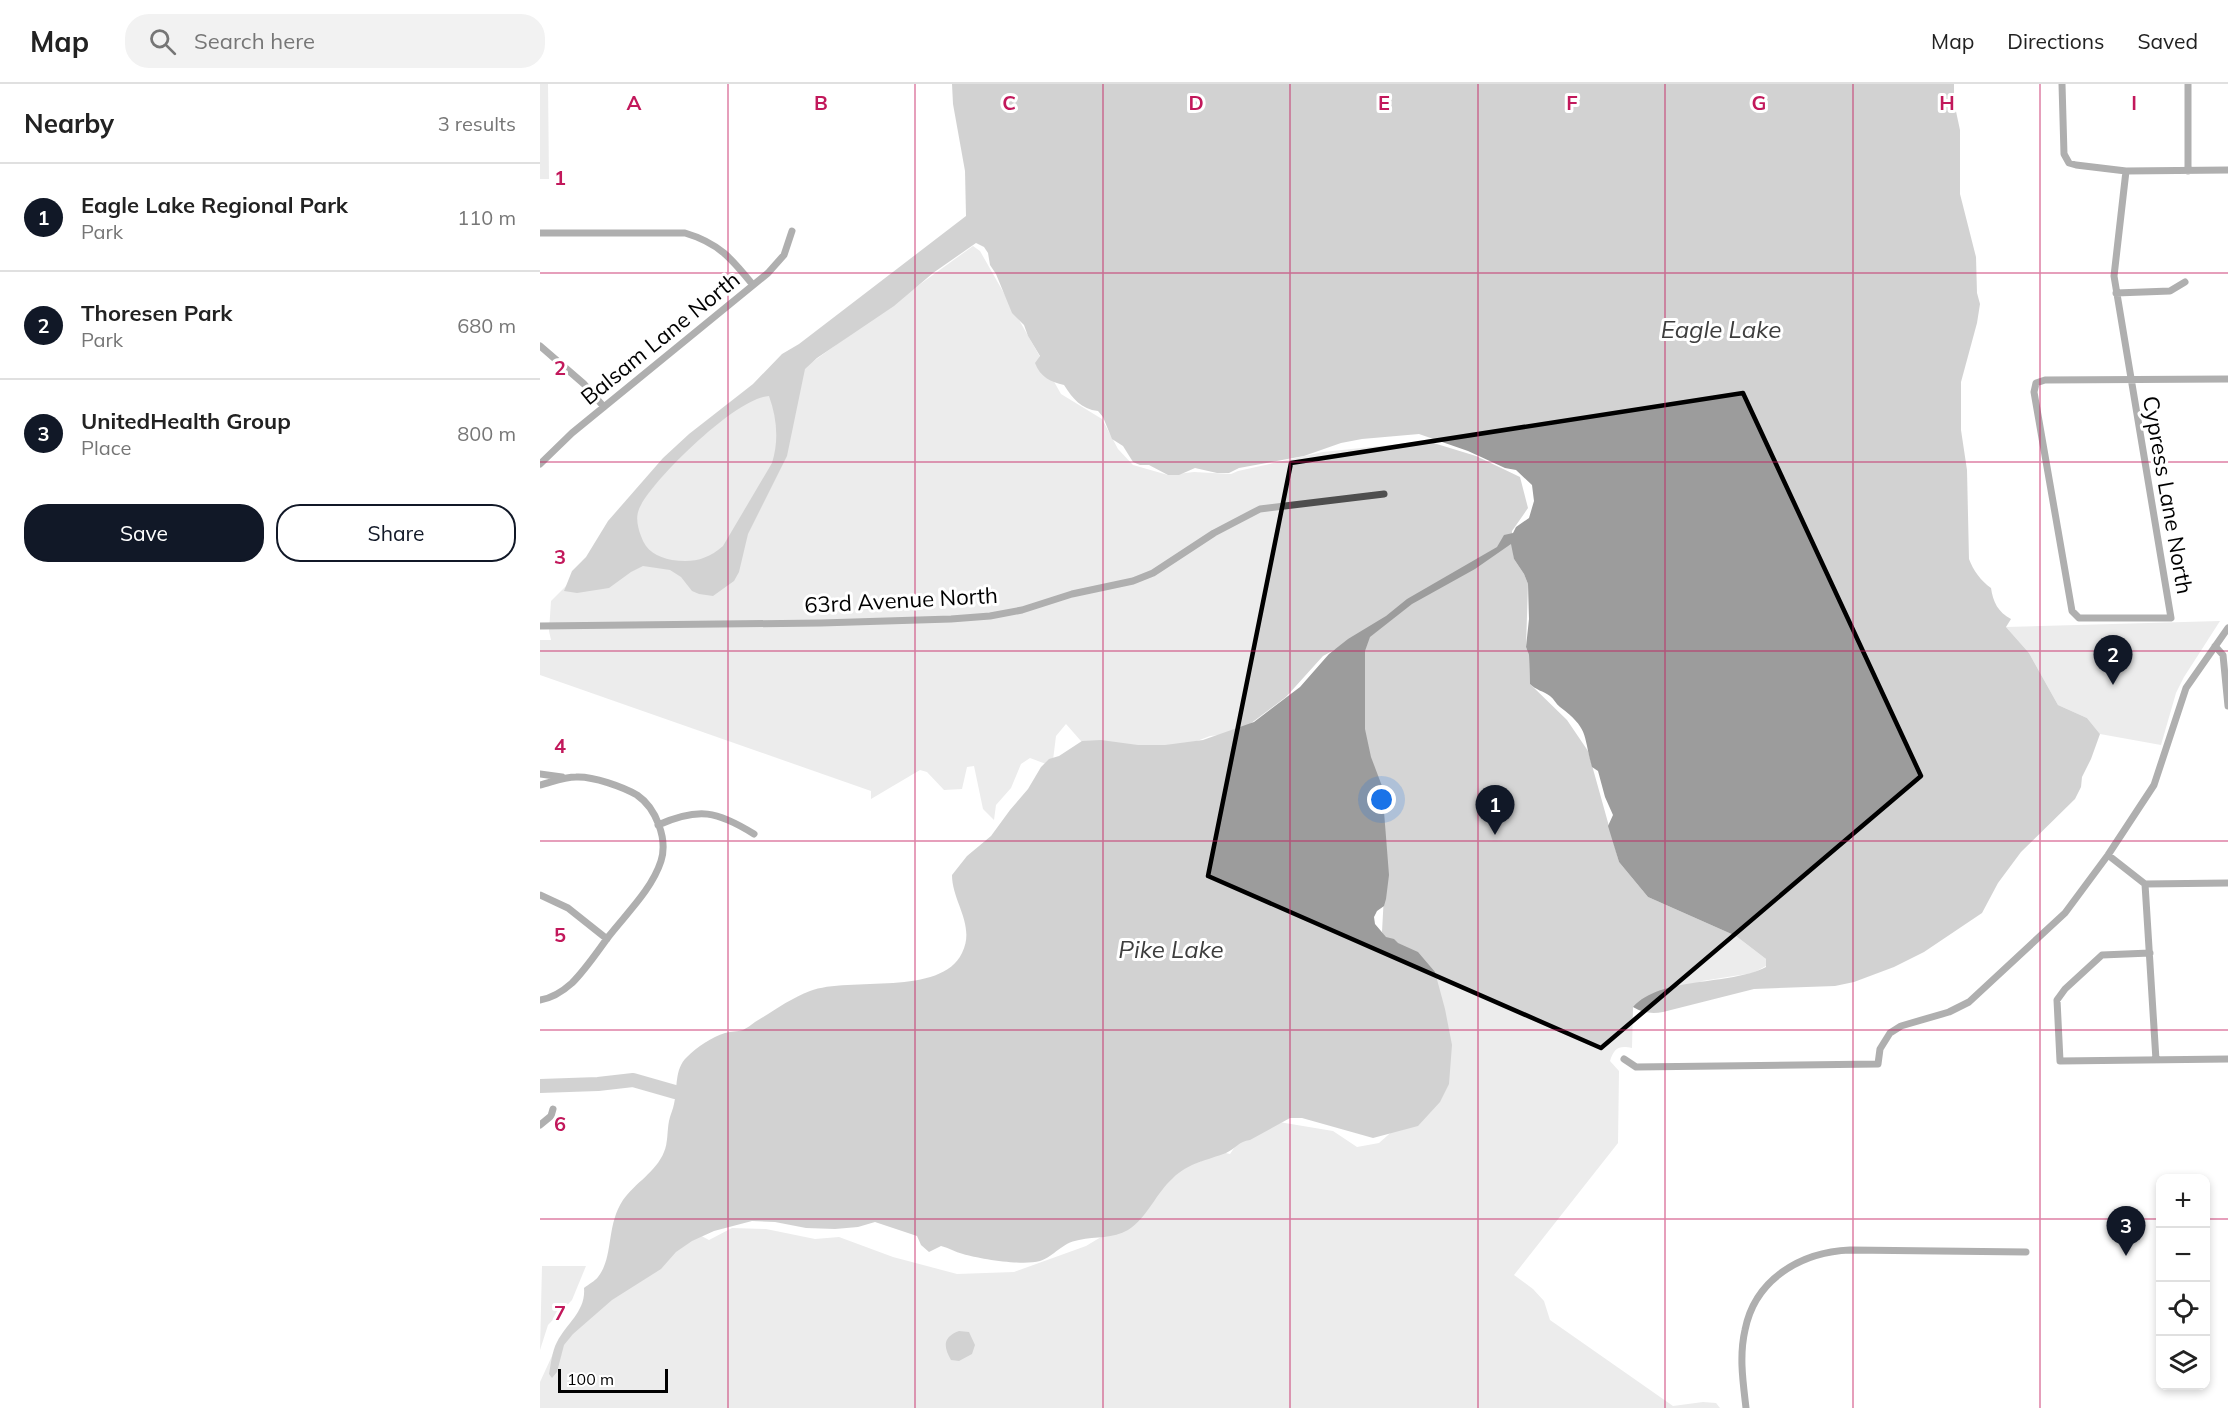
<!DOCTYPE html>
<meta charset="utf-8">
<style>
:root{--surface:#fff;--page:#f2f2f2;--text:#222;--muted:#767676;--line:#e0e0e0;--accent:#111827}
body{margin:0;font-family:Mulish,sans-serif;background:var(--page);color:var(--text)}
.controls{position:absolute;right:18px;bottom:18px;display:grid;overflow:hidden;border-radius:12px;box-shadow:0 3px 9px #0003}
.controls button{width:54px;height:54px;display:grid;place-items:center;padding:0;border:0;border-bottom:2px solid var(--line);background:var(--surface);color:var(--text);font:30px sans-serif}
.scale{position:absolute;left:18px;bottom:15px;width:110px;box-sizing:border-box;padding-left:6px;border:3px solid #000;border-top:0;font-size:16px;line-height:21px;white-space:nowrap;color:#000;-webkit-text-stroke:4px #fff;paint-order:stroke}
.you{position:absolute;left:842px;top:716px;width:21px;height:21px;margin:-15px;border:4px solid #fff;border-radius:50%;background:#1a73e8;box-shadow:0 0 0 9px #1a73e833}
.badge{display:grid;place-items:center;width:39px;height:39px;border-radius:50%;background:var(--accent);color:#fff;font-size:20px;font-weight:700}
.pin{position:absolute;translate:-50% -50px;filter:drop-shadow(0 2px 3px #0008)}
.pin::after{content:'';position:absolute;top:32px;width:21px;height:18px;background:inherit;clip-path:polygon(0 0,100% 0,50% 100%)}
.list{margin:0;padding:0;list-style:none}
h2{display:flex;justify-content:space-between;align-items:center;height:78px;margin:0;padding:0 24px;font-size:26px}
h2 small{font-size:20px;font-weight:400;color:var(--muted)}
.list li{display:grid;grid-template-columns:39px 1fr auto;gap:18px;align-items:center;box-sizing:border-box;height:108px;padding:0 24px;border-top:2px solid var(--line)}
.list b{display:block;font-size:22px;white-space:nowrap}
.list p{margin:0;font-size:20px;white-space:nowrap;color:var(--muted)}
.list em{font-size:20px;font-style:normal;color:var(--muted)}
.actions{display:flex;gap:12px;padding:18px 24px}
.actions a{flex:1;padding:14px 0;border:2px solid var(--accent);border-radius:24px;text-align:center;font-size:21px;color:var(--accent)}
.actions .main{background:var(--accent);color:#fff}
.icon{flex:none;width:33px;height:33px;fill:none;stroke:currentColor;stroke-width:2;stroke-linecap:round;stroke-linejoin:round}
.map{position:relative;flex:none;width:1688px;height:1324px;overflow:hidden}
header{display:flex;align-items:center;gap:36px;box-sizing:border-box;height:84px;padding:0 30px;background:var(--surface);border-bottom:2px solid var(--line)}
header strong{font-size:28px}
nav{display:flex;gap:33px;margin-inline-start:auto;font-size:21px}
.search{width:420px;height:54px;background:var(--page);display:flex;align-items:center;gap:15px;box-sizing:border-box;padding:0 21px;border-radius:24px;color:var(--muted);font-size:22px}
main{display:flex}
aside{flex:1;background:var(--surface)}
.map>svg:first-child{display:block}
.green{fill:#d5d5d5}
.water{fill:#9c9c9c;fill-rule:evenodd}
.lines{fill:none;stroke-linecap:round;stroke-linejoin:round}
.river{stroke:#9c9c9c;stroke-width:14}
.minor{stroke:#4e4e4e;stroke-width:7}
.marked{fill:none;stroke:#000;stroke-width:4.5;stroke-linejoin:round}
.grid{fill:none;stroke:#c2185b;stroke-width:1.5;stroke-opacity:0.55}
.labels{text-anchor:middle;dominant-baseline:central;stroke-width:6;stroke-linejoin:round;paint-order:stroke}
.street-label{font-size:22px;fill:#000;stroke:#fff}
.water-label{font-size:24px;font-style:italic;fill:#3d3d3d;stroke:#fff}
.grid-label{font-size:20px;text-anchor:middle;font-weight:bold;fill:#c2185b;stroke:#fff;stroke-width:6;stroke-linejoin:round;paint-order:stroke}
</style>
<header>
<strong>Map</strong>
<div class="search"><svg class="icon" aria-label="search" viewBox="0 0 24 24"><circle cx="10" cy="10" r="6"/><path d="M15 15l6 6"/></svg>Search here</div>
<nav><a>Map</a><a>Directions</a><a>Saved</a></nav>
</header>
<main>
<aside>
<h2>Nearby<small>3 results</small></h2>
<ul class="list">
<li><span class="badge">1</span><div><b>Eagle Lake Regional Park</b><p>Park</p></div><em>110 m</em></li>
<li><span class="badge">2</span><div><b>Thoresen Park</b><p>Park</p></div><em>680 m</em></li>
<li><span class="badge">3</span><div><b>UnitedHealth Group</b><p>Place</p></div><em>800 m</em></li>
</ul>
<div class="actions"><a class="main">Save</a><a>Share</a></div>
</aside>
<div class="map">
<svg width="1688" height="1324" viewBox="0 0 1688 1324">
<rect width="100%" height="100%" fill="#fff"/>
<!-- green -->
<path class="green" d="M0,0H8L9,95H0Z
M433,162L440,167L521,310L562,335L578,365L593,381L628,391L654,388L691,390L698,387L783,368L887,357L936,372L980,393L988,424L972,447L974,475L984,490L988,500L986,563L989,571L990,600L1027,636L1048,667L1079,778L1108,813L1196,852L1226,875V882L1213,889L1162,897L1093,923L1092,964C1079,961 1074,964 1070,977L1079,987L1078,1059L974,1191L993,1205L1004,1217L1010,1236L1133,1322L1163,1318L1176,1319L1180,1324H0V1298L17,1261L152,1147L169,1156L192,1144L226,1145L275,1155L299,1153L353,1173L417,1190L474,1188L546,1162L566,1150L635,1081L660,1078L673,1066L690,1070L705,1048L727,1036L793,1047L817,1063L839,1059L873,1029L848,859L842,848L845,792L796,565L783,572L746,613L698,649L670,652L623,670L555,673L526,640L516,652L513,676L506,680L490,674L481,680L471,704L456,721L454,736L443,725L434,682L427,683L422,705L404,706L387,688L380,686L331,715V707L0,591V556H11L9,547L11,517L61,467L145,364L228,297L271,279Z
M1680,537L1644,593L1636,609L1621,661L1560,650L1547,634L1518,621L1489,569L1466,543Z
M2,1182H46L32,1216L8,1241L0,1266Z"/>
<!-- water -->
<path class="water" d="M412,0H1414V18L1420,46V110L1436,173L1437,209L1440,220L1437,239L1421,298V346L1427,386L1429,475C1433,486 1441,497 1451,504C1453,518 1458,528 1471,535L1466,543L1489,569L1518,621L1547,634L1560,650L1551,675L1542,693L1541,703L1535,715L1481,768L1458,799L1442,829L1384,868L1354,883L1314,898L1295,902L1214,905L1123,928C1112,930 1103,929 1093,923C1121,892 1189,902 1226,883V875L1196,852L1108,813L1079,778L1068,742L1073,731L1065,713L1058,687L1052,683C1043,650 1049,645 1020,623C1016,620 1014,615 1010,612C1003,607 996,606 990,600L989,571L986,563L989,535L988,500L984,490L974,475L971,460L935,485L872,520L830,553L825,567V645L831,673L842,702L849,791L846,815L844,822L837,827L834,833L835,840L846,853L854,855L858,859L878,868L895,888L905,925L912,961L909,1000L900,1018L878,1042L833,1054L762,1034H750L710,1056C699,1057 695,1065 686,1069C668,1076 648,1079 633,1094C616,1109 608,1133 588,1146C573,1155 556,1152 539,1156C521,1159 515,1172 500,1177C483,1182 440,1175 423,1170C415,1168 409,1164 401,1162L389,1168L381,1161L377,1152L335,1138L318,1143L295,1145L266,1144L235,1138L212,1137L174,1147L152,1157L136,1168L121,1185L72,1216L33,1250L24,1261L17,1288L12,1294L9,1290C11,1280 12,1267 17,1258C27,1239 46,1227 44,1204C49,1200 55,1197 58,1193C74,1173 66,1141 83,1116C95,1099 116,1088 124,1068C128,1059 127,1047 129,1037C130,1031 133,1026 134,1020C138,1004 134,985 147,973C157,963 172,953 185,949C191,947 197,948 203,946C207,944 211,941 215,938C232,928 251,914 270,907C310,892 401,913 422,869C436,841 412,818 412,791L427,772L451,752L470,726L488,705L501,683L509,675L519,672L542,657L561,656L598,661H625L663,656L714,638L760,603L789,570L808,555L846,532L867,515L957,463L964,451L973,449L976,443L989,434L994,417L992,401L976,386L965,384L928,367L879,350L822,355L801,359L764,372L699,384L689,389H677L655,384L639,391H628L609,381H600L593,378L583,362L572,355L563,333L558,327C541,325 533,315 524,301C511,298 500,293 495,279L500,272L488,252L484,241L472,229L456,190L450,181L448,169L444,163L436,159L393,189L354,222L277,274L265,285L247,372L208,450L199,488L194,497L173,512L159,510L152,507L141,493L130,486L103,482L91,488L69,504L37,509L24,507L32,487L46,473L68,437L123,374L149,350L213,300L242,270L259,260L426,132L425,87L413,20ZM229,312C237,334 239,357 232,379L183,462C167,476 152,479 132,476C117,473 106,467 101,452C97,441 95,431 101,421C117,392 196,314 229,312Z
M419,1247L429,1248L435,1261L432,1270L419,1277L411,1276C403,1262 403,1253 419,1247Z"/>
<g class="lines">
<!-- river -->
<path class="river" d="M0,1002L58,1000L93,996L135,1008"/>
<!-- minor -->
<path class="minor" d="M1522,0L1524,70L1529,79L1536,81L1586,87L1688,86
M1648,0V87
M1586,87L1574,192L1631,534H1539L1532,527L1494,308L1496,299L1505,296L1688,295
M0,149H145C179,159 192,175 213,201
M1576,209L1630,207L1645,198
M0,262L44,300L64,323
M0,380L32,349L228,189L244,171L252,147
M0,542L281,539L411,535L450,532L482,526L532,510L593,497L613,489L674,449L720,425L844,410
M1675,562L1683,571L1688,622
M0,690L22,693
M0,701C12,698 24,693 36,693C53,692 83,703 97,711C116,724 128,755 121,777C112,805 87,829 69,852C57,868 46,885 32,899C22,908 13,914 0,916
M118,741C159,723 177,727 214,750
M1568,771L1605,800L1616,976
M1605,800L1688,799
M0,811L28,824L67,855
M1610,869L1562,871L1525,905L1517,916L1520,977L1688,975
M1084,975L1096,983L1338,980L1340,965L1350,949L1361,942L1409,928L1429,918L1525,829L1568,771L1614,701L1646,604L1688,544
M0,1041L11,1032L13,1025
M1206,1324C1203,1298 1199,1272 1205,1246C1215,1195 1261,1168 1310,1166L1486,1168"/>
</g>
<!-- marked area -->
<path d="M0 0H1688V1324H0ZM1203,309L1381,692L1061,964L668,792L751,379Z" fill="#fff" fill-opacity=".55" fill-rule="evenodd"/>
<path class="marked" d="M1203,309L1381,692L1061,964L668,792L751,379Z"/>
<!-- grid -->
<path class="grid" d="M188,0V1324M375,0V1324M563,0V1324M750,0V1324M938,0V1324M1125,0V1324M1313,0V1324M1500,0V1324M0,189H1688M0,378H1688M0,567H1688M0,757H1688M0,946H1688M0,1135H1620M1666,1135H1688"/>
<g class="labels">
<!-- street labels -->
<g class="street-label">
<text transform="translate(120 254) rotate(-39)">Balsam Lane North</text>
<text transform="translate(1628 411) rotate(80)">Cypress Lane North</text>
<text transform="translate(361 516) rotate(-3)">63rd Avenue North</text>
</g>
<!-- water labels -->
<g class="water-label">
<text x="1181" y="245">Eagle Lake</text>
<text x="631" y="865">Pike Lake</text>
</g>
</g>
<g class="grid-label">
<text x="94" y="26">A</text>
<text x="281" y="26">B</text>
<text x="469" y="26">C</text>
<text x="656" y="26">D</text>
<text x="844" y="26">E</text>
<text x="1032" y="26">F</text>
<text x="1219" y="26">G</text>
<text x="1407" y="26">H</text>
<text x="1594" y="26">I</text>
<text x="20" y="101">1</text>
<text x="20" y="291">2</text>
<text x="20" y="480">3</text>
<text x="20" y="669">4</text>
<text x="20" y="858">5</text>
<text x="20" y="1047">6</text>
<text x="20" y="1236">7</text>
</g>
</svg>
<div class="controls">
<button>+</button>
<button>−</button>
<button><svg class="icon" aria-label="locate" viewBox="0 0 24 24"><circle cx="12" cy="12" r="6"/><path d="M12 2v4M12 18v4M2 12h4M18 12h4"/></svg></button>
<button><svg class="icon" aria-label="layers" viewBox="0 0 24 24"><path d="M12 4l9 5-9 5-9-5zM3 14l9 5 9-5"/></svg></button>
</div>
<div class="scale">100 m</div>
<div class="you"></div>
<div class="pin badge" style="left:955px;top:751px">1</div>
<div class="pin badge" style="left:1573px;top:601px">2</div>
<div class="pin badge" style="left:1586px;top:1172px">3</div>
</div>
</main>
